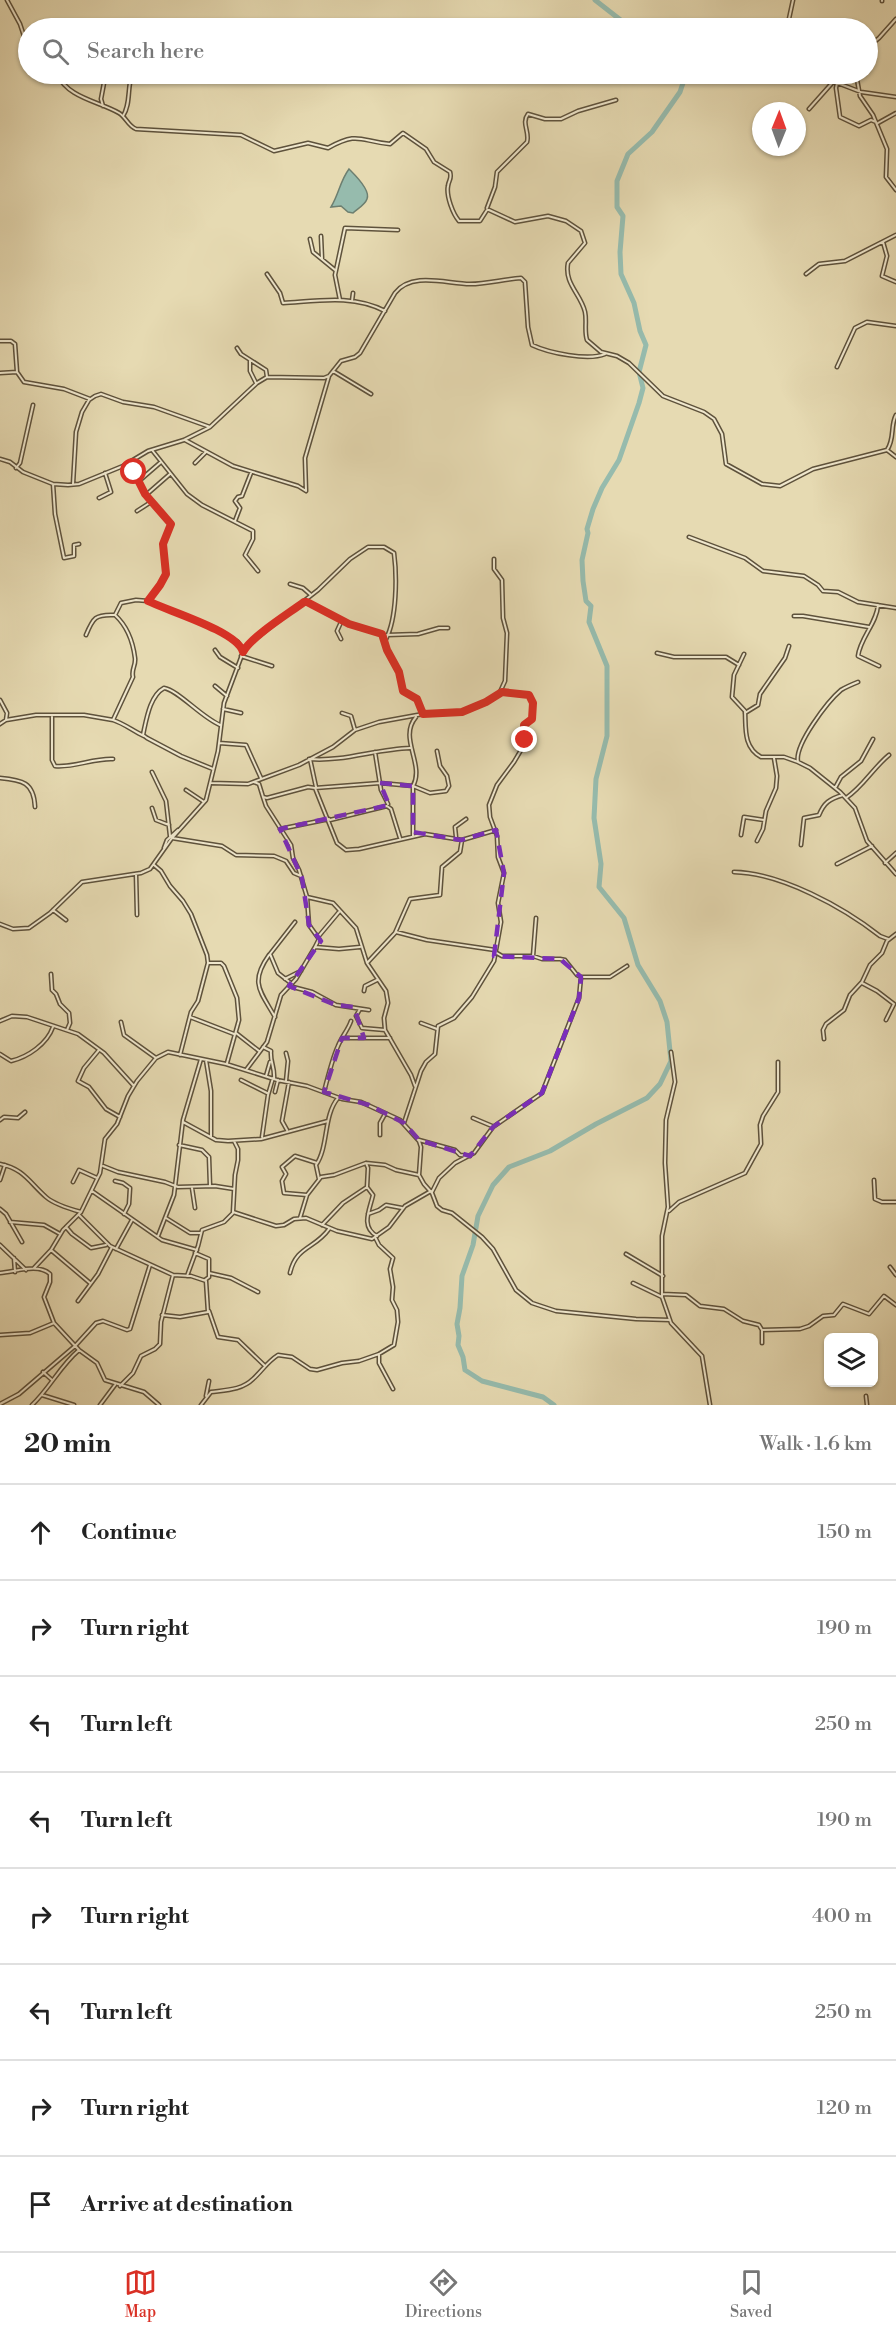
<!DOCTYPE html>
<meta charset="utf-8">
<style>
:root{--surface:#fff;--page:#f2f2f2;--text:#222;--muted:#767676;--line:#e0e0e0;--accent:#d93025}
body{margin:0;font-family:"Libre Bodoni",serif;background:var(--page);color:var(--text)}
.controls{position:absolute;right:18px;bottom:18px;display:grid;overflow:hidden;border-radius:9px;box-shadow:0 2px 4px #0004}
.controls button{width:54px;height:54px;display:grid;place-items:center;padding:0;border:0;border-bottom:2px solid var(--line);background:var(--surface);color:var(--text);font:30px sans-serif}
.compass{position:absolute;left:752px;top:102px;width:54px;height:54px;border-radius:50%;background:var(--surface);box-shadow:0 2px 4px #0004;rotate:1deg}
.stop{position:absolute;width:18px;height:18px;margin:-14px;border:4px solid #d93025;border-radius:50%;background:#fff}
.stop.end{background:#d93025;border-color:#fff;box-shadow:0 2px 6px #0008}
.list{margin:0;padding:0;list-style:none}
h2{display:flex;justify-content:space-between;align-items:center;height:78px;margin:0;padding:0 24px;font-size:26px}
h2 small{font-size:20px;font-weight:400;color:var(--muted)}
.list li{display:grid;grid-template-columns:39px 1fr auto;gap:18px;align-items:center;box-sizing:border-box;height:96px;padding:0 24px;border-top:2px solid var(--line)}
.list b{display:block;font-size:22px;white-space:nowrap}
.list em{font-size:20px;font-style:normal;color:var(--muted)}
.icon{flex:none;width:33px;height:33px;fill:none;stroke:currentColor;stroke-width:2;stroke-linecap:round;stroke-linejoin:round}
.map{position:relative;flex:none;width:896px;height:1405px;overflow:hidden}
.search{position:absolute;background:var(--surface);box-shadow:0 2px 4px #0004;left:18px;right:18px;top:18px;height:66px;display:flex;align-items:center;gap:15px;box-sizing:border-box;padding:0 21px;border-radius:33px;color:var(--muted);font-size:22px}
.sheet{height:846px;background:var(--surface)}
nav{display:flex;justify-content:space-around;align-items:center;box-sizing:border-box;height:84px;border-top:2px solid var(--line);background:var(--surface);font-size:16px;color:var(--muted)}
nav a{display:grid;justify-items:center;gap:3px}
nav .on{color:var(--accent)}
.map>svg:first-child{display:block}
.water{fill:#96bbad;stroke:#6d7f70;stroke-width:1.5}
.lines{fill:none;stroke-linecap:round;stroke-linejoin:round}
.river{stroke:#96bbad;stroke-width:5}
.minor-casing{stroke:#5e523c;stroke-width:5}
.minor{stroke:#efe7cd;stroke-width:2}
.route{stroke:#d93025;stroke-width:8}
.marked{fill:none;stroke:#7b2cbf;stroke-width:4.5;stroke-dasharray:12 8;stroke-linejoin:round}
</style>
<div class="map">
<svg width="896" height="1405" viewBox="0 0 896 1405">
<rect width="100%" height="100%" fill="#e6dab2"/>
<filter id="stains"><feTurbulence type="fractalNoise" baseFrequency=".00333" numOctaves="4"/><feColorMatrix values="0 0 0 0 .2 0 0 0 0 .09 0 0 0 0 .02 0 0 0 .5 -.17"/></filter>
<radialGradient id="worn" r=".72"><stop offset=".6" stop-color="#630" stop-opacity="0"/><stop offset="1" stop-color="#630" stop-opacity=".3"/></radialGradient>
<!-- water -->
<path class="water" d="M349,169C354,174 371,190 367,199C365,205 357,209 353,213L348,212L341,206L331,207C339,194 340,181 349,169Z"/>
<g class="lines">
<!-- river -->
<path class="river" d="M595,0L627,25L668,28
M554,1405L543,1397L482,1381L465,1370L463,1357L458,1345L459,1336L457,1324L460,1308L462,1276L473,1245L478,1216L493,1185L509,1167L550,1151L596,1124L647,1098L660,1084L671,1061L667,1022L660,1001L638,965L624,918L599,887L601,864L594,818L596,779L607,736V666L589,622L591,606L586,601L583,581L582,560L588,533L587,529L593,509L602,488L619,460L639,403L643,388L639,372L646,345L640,331L634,303L621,274L620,252L623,216L617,207V181L628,154L652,132L680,92L686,74"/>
<!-- minor casing -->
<g class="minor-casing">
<path id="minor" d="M7,0L20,24L28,48
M882,1V0
M787,28L793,0
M868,47L879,38L896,19
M57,74C68,98 98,101 119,113C126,117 128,126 136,129L241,135L274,151L308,143L328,148C359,131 359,141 390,144L403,133L426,149L434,162L450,172C452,179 449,179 448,186C446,196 453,214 459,221H480L487,210H489L515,222L548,216L566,221L581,231L585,243L568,263C564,284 581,294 585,312C587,321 584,331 587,340L601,352L617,356L629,363L663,396L704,412L714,419L722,434L726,464L762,484L780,486L813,469L887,450C895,439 890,426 896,415
M814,74L861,92L896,97
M847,74L837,83L836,88L840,117L859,126L871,120L876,122
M856,74L860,96L873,115L887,149L886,177L896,190
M103,106L101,99L104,83
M809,109L833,82
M123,116C131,104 127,88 132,74
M878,123L896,113
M487,208L495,187L497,172L527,142C530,132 521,123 528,114L545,119H561L578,111L616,100
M321,236L322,259
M310,239L313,252L335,270
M883,242L887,256L882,276L896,282
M267,274L280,293L283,303C317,301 353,294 385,311
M806,274L819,264L845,261L896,235
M340,300L335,275L345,228L398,230
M352,301L353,293
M0,341H11L15,344L17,372L24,382L64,389L90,399
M237,348L241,354L266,370L267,377
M250,361V371L256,383
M837,367L855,328L867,322L896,326
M333,371L371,394
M0,373L17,372
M185,440L233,466L298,486L306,491L305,458L329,376
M152,450L187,494L202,505L253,531V539L245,555L258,571
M887,450L896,457
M0,459L10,462L23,472L53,484L68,485L79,484L123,466L148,451L184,440L210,427L257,383L267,377L324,378L329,376L341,361L355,357L360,353L395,293C412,271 447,284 470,284C487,284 504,279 521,278L525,282L528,327L532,345C549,353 588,361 605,354
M130,463L142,489L171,525L163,544L166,574L160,585L148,601
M195,463L206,452
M16,468L20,463L33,405
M139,481L161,462
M53,484L55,514L64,558L74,556V545L79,544
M73,484L76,432L82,412L89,400L95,396L101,394L123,402L154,407L210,427
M146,495L170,474
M99,498L111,492L105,473
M137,511L151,502
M235,521L240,508L235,501L238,497L242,496L251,473
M689,537L745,558L763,571L804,576L818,585L823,591L838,592L858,602L896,608
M494,559V569L502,580L503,618L507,633L505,681L500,692
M290,584L303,588L311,595
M304,602L314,605L349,624L382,634L387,650L399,672L403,691L417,698L423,714L462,712L486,702L502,692L526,694L532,700V719L524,725L526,736L524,745L514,762L497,785L489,805L490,817L497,836L498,857L504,873L498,903L501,922L494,961L472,997L454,1018L438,1026L435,1054L426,1062L421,1071L404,1123
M878,605C877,623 860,638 858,656L879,666
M115,615L121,603L136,600L148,601L201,622L238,642L242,650
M794,616H803L869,627
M387,635L418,634L439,628H448
M341,639L337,631L342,620
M215,650L220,657L238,668
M657,653L674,657H726L739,665
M744,654L734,675L732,697L745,711C746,728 743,747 761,757H784L798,762L810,768L840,792L855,808L867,841L896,874
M241,656L272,666
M215,686L227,696
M0,700L7,713L6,720
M223,709L241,713
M342,713L351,716L355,730
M745,713L758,705L760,694L785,658L789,646
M52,717V760L55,766C74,768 93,758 113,759
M113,720C125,724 133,731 144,736
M0,724L6,720L36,715H84L113,720L133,677C131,669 136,666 135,658C133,642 127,626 115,615C95,614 93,618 86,635
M219,743L246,745L261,778
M375,752L381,790L388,804
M309,759C343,762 376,749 410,748
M310,759L316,787
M798,762C794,745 828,701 841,690C846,687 853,684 858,682
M213,769L181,756L147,738L143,735L144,730C147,716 151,695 164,688C178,690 201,717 220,725
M152,772L166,801L170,836
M0,778C22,780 34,782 35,807
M254,782L259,784L263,797L267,798L308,787L315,788L337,843L346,850L359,849L425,834L462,840L496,830
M211,783L248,784L299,765L333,747L355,730L379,722L423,714
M315,788L380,783L413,786C425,764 398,738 416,717
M835,788L841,777L861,761L873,739
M186,790L204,802
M263,797L266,806L291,845L293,858L299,870L307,897L309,925L319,939L315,947
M846,798C863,787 873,768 889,755
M152,808L156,820L169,825
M330,820L387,806L391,809L400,838
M280,829L329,819
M741,835L744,817L764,820
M413,836V786L430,793L446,791L449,786L447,776L440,766L437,751
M456,837L455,827L466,819
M172,838L222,846L236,855L274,856L286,861L294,873L301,876
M757,841L763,829L766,811L776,788L777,776L774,758
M801,845L804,818L819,815C824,803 829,799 843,795
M164,848L167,840L178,830
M885,863L896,853
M837,864L872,846
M154,865L161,871L170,886L183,901L191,914L207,955L208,963L198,1001L191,1012L180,1055
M734,872C781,873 843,907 880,936L888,939
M136,874L137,915
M307,897L333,903L356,928L367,963L386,991L388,1003L384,1018L385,1030L411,1075L415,1086
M53,910L66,920
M0,924L13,929L29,928L50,913L82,882L141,873L150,869L172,838L206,800L218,751L224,703L245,647L318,590L350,559L368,547H384L394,553C397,576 397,618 386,639
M396,932L427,940L495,950
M318,937L339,912
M495,952L502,956H533L542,959H560L565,960L577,975L581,977H610L627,966
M269,955C249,983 261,992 275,1017
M533,956L536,918
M208,963H221L224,966L237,998L239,1020L227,1063
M367,963L395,933L410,899L440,895L442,867L460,852L462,840
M51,974L52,990L56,994L60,1004L69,1013L70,1023L67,1030
M285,979L301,971
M862,983L877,991L894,1004L886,1020
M292,984L278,973L270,954L295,922
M289,986L312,992L336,1005L369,1010
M364,991L365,986L377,980
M360,1009L356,1016L362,1028L385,1030
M190,1017L234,1034
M0,1021L12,1016L27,1017L78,1034L104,1053L134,1086
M121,1022L124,1035L156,1058
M421,1023L437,1029
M236,1033L259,1051
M342,1038H390
M824,1039L823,1030L826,1024L844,1010L850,995L862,982L870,965L882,953L887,941L896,934
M263,1047L271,1051C270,1063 275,1066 274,1079
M99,1050L84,1068L78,1081L89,1087L106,1109L120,1117
M671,1052L675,1082L666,1120L665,1163L668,1207L662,1236V1297L671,1323L702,1356L710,1405
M0,1054L11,1061C28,1057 47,1044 53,1027
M206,1060L211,1091V1137
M246,1070L267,1042L281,995L296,979L315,947L339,949L360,947
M266,1076L270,1062
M241,1080L267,1093
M286,1081L288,1061L286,1053
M275,1092L278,1080
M324,1092C327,1080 333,1057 338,1046C342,1036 348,1030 351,1021
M473,1118L492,1126
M0,1120L4,1117L18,1118L25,1112
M183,1122L216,1140L228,1141L261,1139L328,1121
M287,1130L282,1121L289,1082
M380,1135V1123L385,1114
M262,1137L268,1095L273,1078
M419,1140L455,1150L460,1155L470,1156
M234,1141L238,1149V1160L235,1175L233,1212L276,1226L284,1225L294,1219L306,1218L337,1231L372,1239L389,1227L405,1206L431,1191
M179,1145L202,1150L209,1157L210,1186
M317,1163L295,1156L282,1167L286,1174L282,1181L284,1193L307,1195L321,1177L334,1175L366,1163L385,1165L396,1170L419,1175
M0,1164C24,1169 29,1182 46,1197C54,1204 70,1209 81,1212
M103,1166L118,1172L165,1182L178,1187L215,1186L234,1189
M319,1179L316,1165C329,1146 323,1116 338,1098
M0,1180L5,1165
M874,1180L875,1199L882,1202H896
M115,1181L123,1183L130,1188L129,1204L124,1214
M73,1182L79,1170L97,1178
M367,1187L373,1195C370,1209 360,1227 377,1236
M192,1188L195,1208
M92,1191L162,1240L197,1250
M432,1192L439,1178L455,1163L474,1153L493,1127L542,1093L579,998L581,977
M0,1209L6,1214L22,1242
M669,1211L679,1202L745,1173L761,1144L760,1125L763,1116L778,1092V1062
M368,1214L379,1210L386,1205L402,1208
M79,1215L110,1246L173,1275L191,1276L206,1281L208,1312L180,1317L162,1315
M166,1218L190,1233H201
M300,1218L307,1195
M10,1222L44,1225L60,1234
M322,1225L343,1203L367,1187L368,1168L366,1163
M66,1227L72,1234L91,1248L106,1245
M158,1236L174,1195L183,1120L201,1059
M0,1245L26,1270
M116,1249L132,1220
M51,1250L90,1283
M195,1253L209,1259V1277L205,1280
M626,1254L663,1276
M14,1258L15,1272
M890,1267L896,1275
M34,1268L51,1250L63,1230L81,1212L100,1173L105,1139L117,1124L128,1096L137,1081L156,1058L168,1052L226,1064L277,1080L307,1086L342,1099L361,1102L400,1120L419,1141L421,1147L419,1175L424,1184L432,1193L437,1206L442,1210L452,1213L482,1237L493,1249L516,1290L532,1303L556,1311L636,1319L670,1320
M0,1273C15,1272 38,1263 50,1274V1282L44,1297L54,1323L79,1350L97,1363L105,1380L144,1392L159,1405
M209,1273L231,1278L258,1292
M290,1273C296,1246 315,1249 329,1229
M187,1276L198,1246L202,1230L224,1222L233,1213
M633,1283L662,1297
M662,1294L686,1295L700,1306L724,1309L743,1321L759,1325L762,1330V1343
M78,1301L98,1274L112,1247
M209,1311L218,1337L238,1340L264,1365
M762,1330L800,1329L809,1326L823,1316L834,1315L843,1304L869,1314L884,1296L896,1305
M0,1335L30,1333L54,1323
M379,1354V1363L393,1389
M43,1372L52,1380
M120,1386L133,1373L141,1356L155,1349L160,1344L161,1322L173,1275
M42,1395L74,1405
M206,1396L209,1381
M866,1396L867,1405
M0,1404L19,1394L75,1346L96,1323L103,1321L127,1330L130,1329L150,1265
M32,1405C50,1388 60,1366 79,1350
M100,1405L115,1385
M201,1405L211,1392C226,1390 242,1390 253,1379C262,1371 267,1362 278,1355L292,1357L310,1369L317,1370L342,1363L359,1361L379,1354L394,1345L398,1322L397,1310L392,1300L393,1287L390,1269L393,1258L379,1245L375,1237"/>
</g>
<!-- minor -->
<use href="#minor" class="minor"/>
</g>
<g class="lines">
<!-- route -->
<path class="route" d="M134,472L145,494L171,524L163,544L166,574L160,585L148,601C168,611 237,631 243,652C252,636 288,614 304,602H307L349,624L382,634L387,650L399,672L403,691L417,699L423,714L462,712L486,702L502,692L529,695L533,703L532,719L524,725L525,740"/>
</g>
<!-- marked area -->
<path class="marked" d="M380,783L413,786V832L461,840L496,830L504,873L494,956L560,959L581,977L579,998L542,1093L493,1127L470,1156L419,1140L404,1123L369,1105L324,1092L342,1038H364L354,1007L336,1005L289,986L321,941L309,925L302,878L280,829L389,805Z"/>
<rect width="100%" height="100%" filter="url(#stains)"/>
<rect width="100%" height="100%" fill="url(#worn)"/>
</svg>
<div class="controls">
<button><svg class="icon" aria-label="layers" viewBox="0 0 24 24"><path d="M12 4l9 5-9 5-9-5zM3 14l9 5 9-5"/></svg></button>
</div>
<svg class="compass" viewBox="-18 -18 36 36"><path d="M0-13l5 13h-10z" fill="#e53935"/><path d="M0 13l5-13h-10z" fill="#767676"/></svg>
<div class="stop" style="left:134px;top:472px"></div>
<div class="stop end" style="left:525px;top:740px"></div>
<div class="search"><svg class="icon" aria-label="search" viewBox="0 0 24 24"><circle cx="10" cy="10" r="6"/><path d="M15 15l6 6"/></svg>Search here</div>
</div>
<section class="sheet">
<h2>20 min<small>Walk · 1.6 km</small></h2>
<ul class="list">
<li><svg class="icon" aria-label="ahead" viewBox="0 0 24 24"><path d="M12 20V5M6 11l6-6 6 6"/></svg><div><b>Continue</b></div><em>150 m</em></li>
<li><svg class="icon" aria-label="right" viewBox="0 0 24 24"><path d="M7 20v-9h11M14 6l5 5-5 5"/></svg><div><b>Turn right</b></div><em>190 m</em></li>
<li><svg class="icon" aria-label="left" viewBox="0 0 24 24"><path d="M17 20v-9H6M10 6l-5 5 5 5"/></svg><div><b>Turn left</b></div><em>250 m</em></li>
<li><svg class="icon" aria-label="left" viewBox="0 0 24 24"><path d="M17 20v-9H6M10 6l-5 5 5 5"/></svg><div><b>Turn left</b></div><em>190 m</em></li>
<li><svg class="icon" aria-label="right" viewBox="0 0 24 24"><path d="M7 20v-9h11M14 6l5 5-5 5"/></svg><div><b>Turn right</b></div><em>400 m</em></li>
<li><svg class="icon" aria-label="left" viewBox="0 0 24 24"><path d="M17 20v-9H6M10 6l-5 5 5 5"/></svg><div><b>Turn left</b></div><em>250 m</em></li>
<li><svg class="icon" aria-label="right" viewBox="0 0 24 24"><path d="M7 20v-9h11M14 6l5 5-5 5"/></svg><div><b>Turn right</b></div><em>120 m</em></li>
<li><svg class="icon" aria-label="arrive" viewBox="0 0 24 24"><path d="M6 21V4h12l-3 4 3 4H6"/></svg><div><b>Arrive at destination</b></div></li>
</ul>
</section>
<nav>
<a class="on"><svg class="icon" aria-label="map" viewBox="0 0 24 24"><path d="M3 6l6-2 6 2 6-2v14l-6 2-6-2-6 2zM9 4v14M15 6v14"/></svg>Map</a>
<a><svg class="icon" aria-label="directions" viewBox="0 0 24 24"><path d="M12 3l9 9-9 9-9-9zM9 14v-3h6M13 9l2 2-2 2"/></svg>Directions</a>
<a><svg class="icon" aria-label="saved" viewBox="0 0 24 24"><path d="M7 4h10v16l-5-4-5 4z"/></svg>Saved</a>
</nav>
